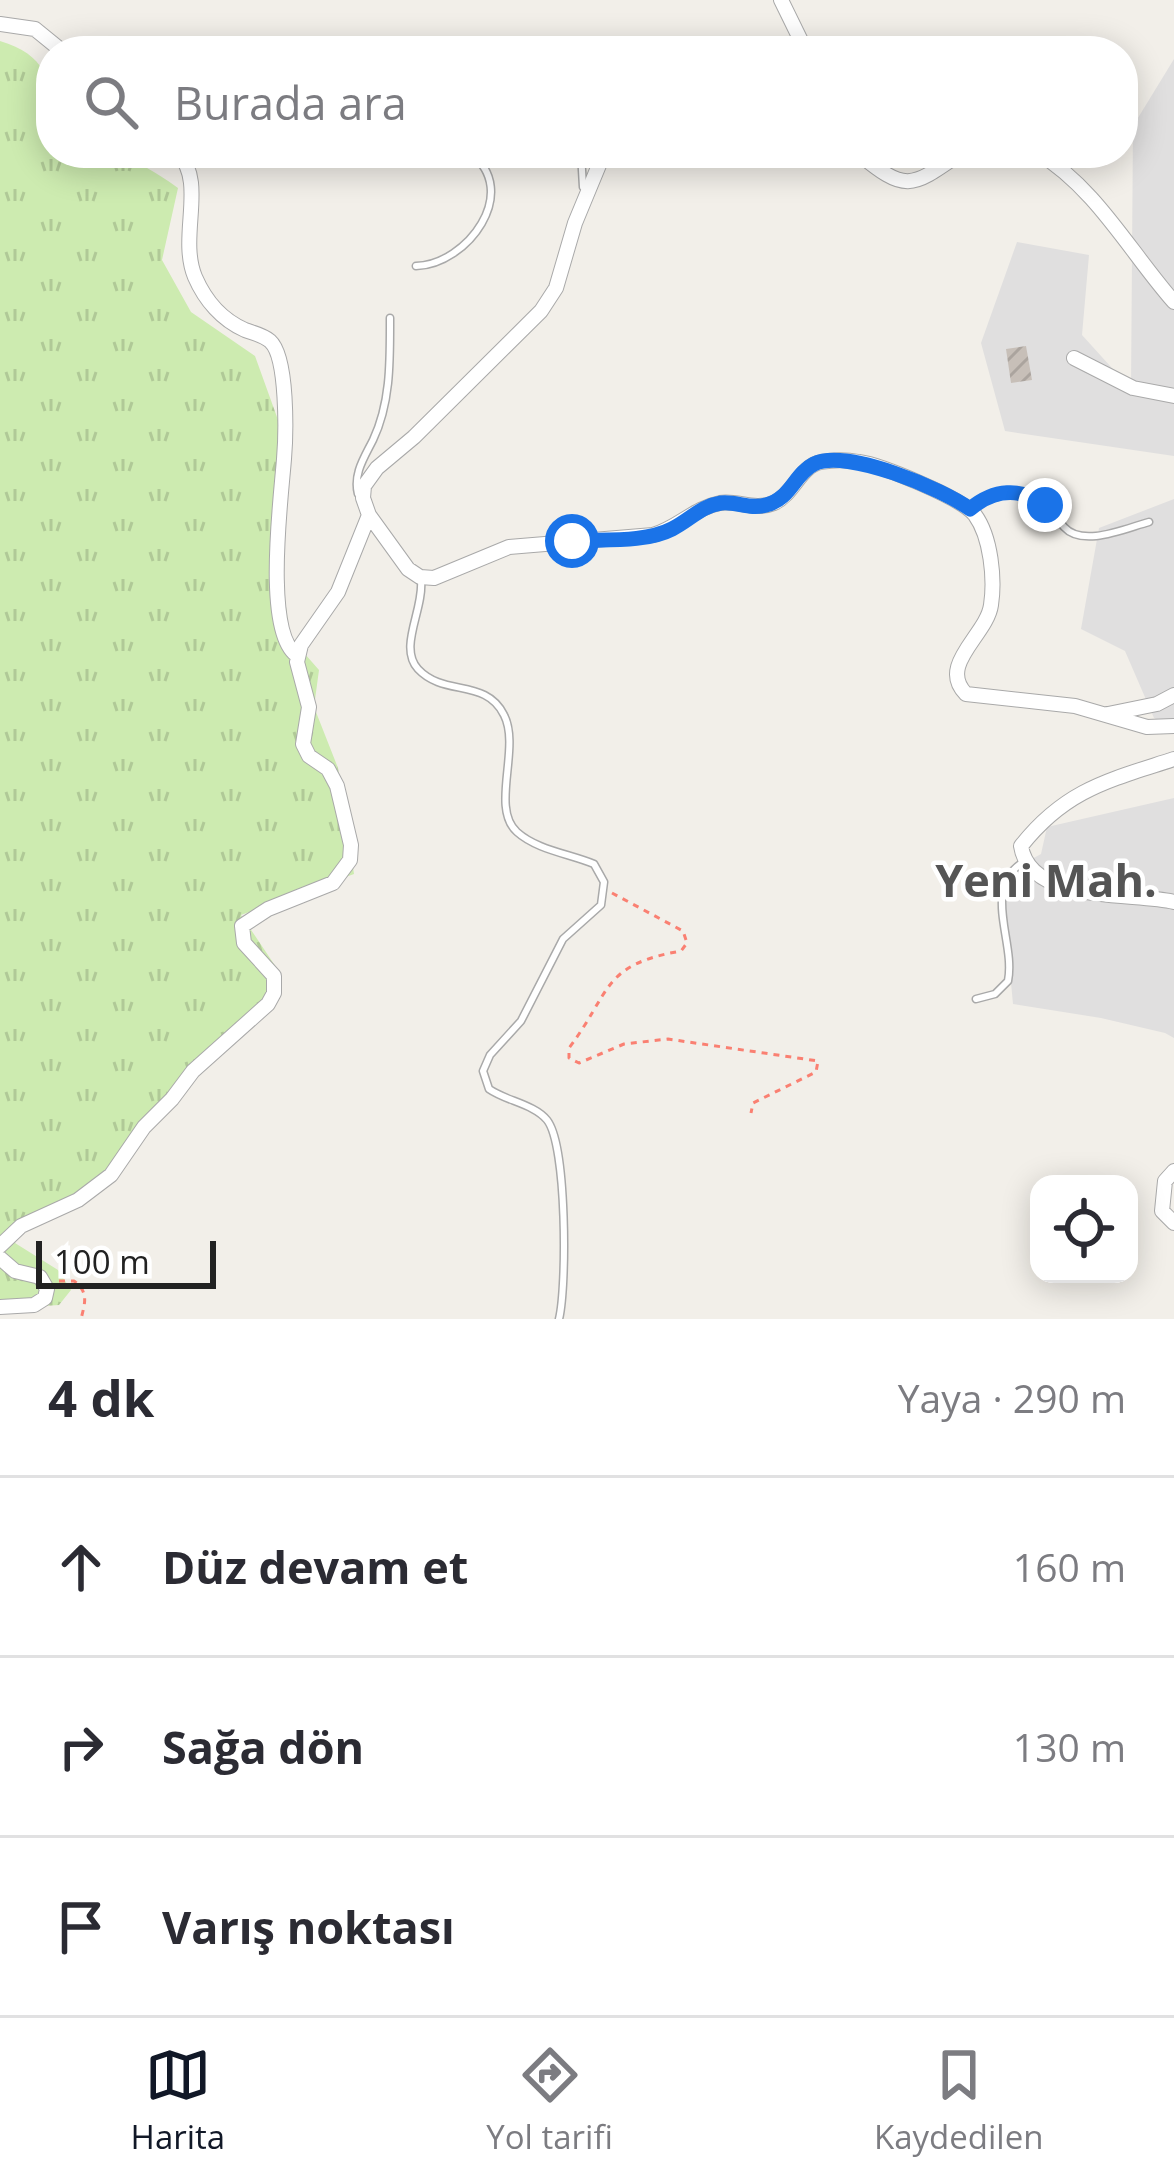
<!DOCTYPE html>
<html lang="tr">
<meta charset="utf-8">
<style>
:root{--surface:#fff;--page:#f2f2f3;--text:#2b2b33;--muted:#7c7c81;--line:#e1e1e2;--accent:#111827}
body{margin:0;font-family:"Open Sans",sans-serif;background:var(--page);color:var(--text)}
.controls{position:absolute;right:36px;bottom:36px;display:grid;overflow:hidden;border-radius:24px;box-shadow:0 6px 30px #0003}
.controls button{width:108px;height:108px;display:grid;place-items:center;padding:0;border:0;border-bottom:3px solid var(--line);background:var(--surface);color:var(--text);font:60px sans-serif}
.scale{position:absolute;left:36px;bottom:30px;width:180px;box-sizing:border-box;padding-left:12px;border:6px solid #222;border-top:0;font-size:33px;line-height:42px;white-space:nowrap;color:#222;-webkit-text-stroke:9px #fff;paint-order:stroke}
.stop{position:absolute;width:36px;height:36px;margin:-27px;border:9px solid #1a73e8;border-radius:50%;background:#fff}
.stop.end{background:#1a73e8;border-color:#fff;box-shadow:0 3px 12px #0008}
.list{margin:0;padding:0;list-style:none}
h2{display:flex;justify-content:space-between;align-items:center;height:156px;margin:0;padding:0 48px;font-size:51px}
h2 small{font-size:39px;font-weight:400;color:var(--muted)}
.list li{display:grid;grid-template-columns:78px 1fr auto;gap:36px;align-items:center;box-sizing:border-box;height:180px;padding:0 48px;border-top:3px solid var(--line)}
.list b{display:block;font-size:45px;white-space:nowrap}
.list em{font-size:39px;font-style:normal;color:var(--muted)}
.icon{flex:none;width:66px;height:66px;fill:none;stroke:currentColor;stroke-width:2;stroke-linecap:round;stroke-linejoin:round}
.map{position:relative;flex:none;width:1174px;height:1319px;overflow:hidden}
.search{position:absolute;background:var(--surface);box-shadow:0 6px 30px #0003;left:36px;right:36px;top:36px;height:132px;display:flex;align-items:center;gap:30px;box-sizing:border-box;padding:0 42px;border-radius:48px;color:var(--muted);font-size:45px}
.sheet{height:696px;background:var(--surface)}
nav{display:flex;justify-content:space-around;align-items:center;box-sizing:border-box;height:168px;border-top:3px solid var(--line);background:var(--surface);font-size:33px;color:var(--muted)}
nav a{display:grid;justify-items:center;gap:6px}
nav .on{color:var(--accent)}
.map>svg:first-child{display:block}
.residential{fill:#e0dfdf}
.grass{fill:url(#grass-tufts)}
.building{fill:url(#building-hatch)}
.lines{fill:none;stroke-linecap:round;stroke-linejoin:round}
.lane-casing{stroke:#a9a9a9;stroke-width:9}
.street-casing{stroke:#a9a9a9;stroke-width:16}
.path{stroke:#fa8072;stroke-width:3;stroke-dasharray:6 6;stroke-linecap:butt}
.lane{stroke:#fff;stroke-width:6}
.street{stroke:#fff;stroke-width:14}
.route{stroke:#1a73e8;stroke-width:15}
.labels{text-anchor:middle;dominant-baseline:central;stroke-width:9;stroke-linejoin:round;paint-order:stroke}
.district-label{font-size:45px;font-weight:bold;fill:#555;stroke:#fff}
</style>
<div class="map">
<svg width="1174" height="1319" viewBox="0 0 1174 1319">
<defs>
<pattern id="grass-tufts" width="24" height="20" patternUnits="userSpaceOnUse" patternTransform="scale(3)"><rect width="24" height="20" fill="#cdebb0"/><path d="M3 7l-1-3M5 7V3M7 7l1-3M15 17l-1-3M17 17v-4M19 17l1-3" fill="none" stroke="#b0c997"/></pattern>
<pattern id="building-hatch" width="6" height="6" patternUnits="userSpaceOnUse" patternTransform="scale(3)"><rect width="6" height="6" fill="#c7bfb8"/><path d="M-1 1l2-2M0 6l6-6M5 7l2-2" fill="none" stroke="#aba49e"/></pattern>
</defs>
<rect width="100%" height="100%" fill="#f2efe9"/>
<!-- residential -->
<path class="residential" d="M1174,59V456L1005,431L981,343L1017,242L1089,255L1082,335L1131,389L1133,126Z
M1174,499V728L1154,718L1125,651L1081,629L1099,528Z
M1174,798V1038L1165,1033L1101,1018L1013,1004L1001,876L1041,854L1047,827Z"/>
<!-- grass -->
<path class="grass" d="M0,41C61,59 51,100 51,153C112,153 127,151 178,188L162,260L191,312L255,356L291,456L280,562L290,637L319,670L314,707L338,768L354,874L241,915L280,973L277,1001L190,1077L109,1175L58,1204L29,1215L15,1243L58,1270L71,1290L59,1305L0,1309Z"/>
<!-- building -->
<path class="building" d="M1026,346L1032,380L1011,383L1006,349Z"/>
<g class="lines">
<!-- lane casing -->
<g class="lane-casing">
<path id="lane" d="M581,153L583,187
M416,266C467,265 522,191 470,153
M358,494C353,474 364,458 373,440C391,402 390,360 390,318
M971,509L980,502L1018,491C1040,499 1049,510 1064,527C1083,548 1126,528 1149,522
M421,580C424,610 398,647 418,669C444,697 486,678 504,715C521,748 490,808 517,832C537,850 570,854 594,864L604,882L601,905L563,939L521,1021L490,1055L483,1071L489,1089C506,1101 534,1104 547,1120C567,1145 567,1286 559,1319
M976,999L995,994L1008,981C1016,941 980,887 1025,861"/>
</g>
<!-- street casing -->
<g class="street-casing">
<path id="street" d="M781,0L806,51
M0,24L35,29L62,51
M178,153C207,183 178,236 195,277C205,300 222,320 245,330C253,333 263,335 270,341C288,357 286,435 284,459C281,498 263,636 298,656
M604,153L575,223L556,288L541,311L414,437L377,468L364,486L363,498L369,515L408,569L420,577L434,578L509,547L653,535C678,528 694,508 720,503C738,500 754,511 774,503C794,494 800,466 821,462C832,460 848,460 859,462C881,465 962,498 975,515C991,537 995,579 991,605C987,635 937,665 966,694L1075,706L1147,727L1174,726
M858,153C906,193 911,188 961,153
M1038,153C1096,188 1130,252 1174,302
M1074,358L1133,388L1174,396
M1108,714L1157,704L1174,695
M1174,759C1110,780 1066,789 1021,846C1030,904 1133,892 1174,902
M1174,1171L1165,1181L1162,1211L1174,1223
M0,1246L21,1226L78,1200L111,1175L144,1127L172,1099L193,1071L268,1004L274,993V976L244,943L242,926L268,909L333,883L350,860L351,845L337,786L328,769L309,756L303,744L309,707L297,662L301,645L338,592L369,515
M0,1258L15,1271L40,1277L47,1289L45,1298L34,1305L0,1307"/>
</g>
<!-- path -->
<path class="path" d="M612,893L683,931L687,943L681,951C601,965 612,991 569,1048V1058L579,1063L624,1044L668,1039L818,1061L816,1072L753,1103L751,1113
M59,1281H74C89,1292 85,1303 81,1319"/>
<!-- lane -->
<use href="#lane" class="lane"/>
<!-- street -->
<use href="#street" class="street"/>
</g>
<g class="lines">
<!-- route -->
<path class="route" d="M572,541C602,539 645,543 672,529C690,520 701,506 721,503C736,501 750,510 766,505C791,499 794,474 814,464C847,448 942,489 970,509C994,489 1020,487 1045,505"/>
</g>
<g class="labels">
<!-- district labels -->
<g class="district-label">
<text x="1046" y="879">Yeni Mah.</text>
</g>
</g>
</svg>
<div class="controls">
<button><svg class="icon" aria-label="locate" viewBox="0 0 24 24"><circle cx="12" cy="12" r="6"/><path d="M12 2v4M12 18v4M2 12h4M18 12h4"/></svg></button>
</div>
<div class="scale">100 m</div>
<div class="stop" style="left:572px;top:541px"></div>
<div class="stop end" style="left:1045px;top:505px"></div>
<div class="search"><svg class="icon" aria-label="search" viewBox="0 0 24 24"><circle cx="10" cy="10" r="6"/><path d="M15 15l6 6"/></svg>Burada ara</div>
</div>
<section class="sheet">
<h2>4 dk<small>Yaya · 290 m</small></h2>
<ul class="list">
<li><svg class="icon" aria-label="ahead" viewBox="0 0 24 24"><path d="M12 20V5M6 11l6-6 6 6"/></svg><div><b>Düz devam et</b></div><em>160 m</em></li>
<li><svg class="icon" aria-label="right" viewBox="0 0 24 24"><path d="M7 20v-9h11M14 6l5 5-5 5"/></svg><div><b>Sağa dön</b></div><em>130 m</em></li>
<li><svg class="icon" aria-label="arrive" viewBox="0 0 24 24"><path d="M6 21V4h12l-3 4 3 4H6"/></svg><div><b>Varış noktası</b></div></li>
</ul>
</section>
<nav>
<a class="on"><svg class="icon" aria-label="map" viewBox="0 0 24 24"><path d="M3 6l6-2 6 2 6-2v14l-6 2-6-2-6 2zM9 4v14M15 6v14"/></svg>Harita</a>
<a><svg class="icon" aria-label="directions" viewBox="0 0 24 24"><path d="M12 3l9 9-9 9-9-9zM9 14v-3h6M13 9l2 2-2 2"/></svg>Yol tarifi</a>
<a><svg class="icon" aria-label="saved" viewBox="0 0 24 24"><path d="M7 4h10v16l-5-4-5 4z"/></svg>Kaydedilen</a>
</nav>
